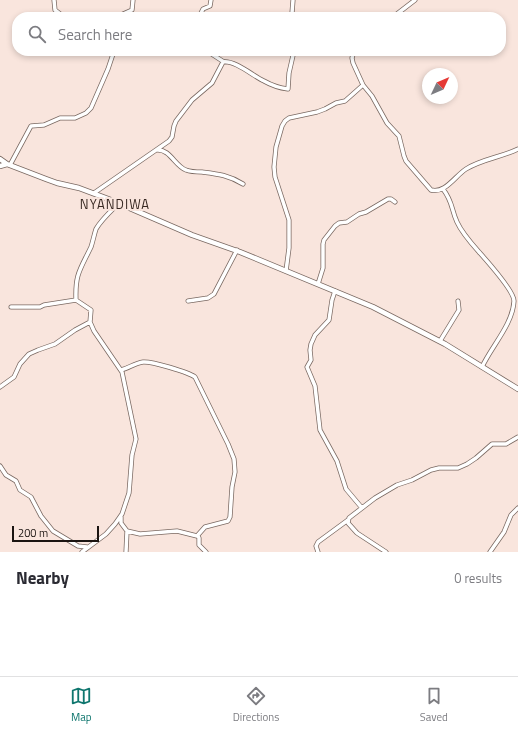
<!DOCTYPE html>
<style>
:root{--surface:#fff;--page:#f7f7f7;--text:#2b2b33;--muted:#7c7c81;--line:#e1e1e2;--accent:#0f766e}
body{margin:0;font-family:"Titillium Web",sans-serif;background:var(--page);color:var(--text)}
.compass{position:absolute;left:422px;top:68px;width:36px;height:36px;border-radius:50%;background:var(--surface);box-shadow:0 2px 6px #0003;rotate:46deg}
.scale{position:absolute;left:12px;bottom:10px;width:87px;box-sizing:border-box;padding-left:4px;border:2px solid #1b1411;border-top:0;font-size:11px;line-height:14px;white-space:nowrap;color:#1b1411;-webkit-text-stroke:3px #f9e5dd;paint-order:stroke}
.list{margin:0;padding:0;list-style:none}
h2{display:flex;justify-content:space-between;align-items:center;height:52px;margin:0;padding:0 16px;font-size:17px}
h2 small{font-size:13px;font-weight:400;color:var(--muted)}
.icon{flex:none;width:22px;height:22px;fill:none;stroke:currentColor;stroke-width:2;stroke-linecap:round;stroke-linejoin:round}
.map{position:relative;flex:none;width:518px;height:552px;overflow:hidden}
.search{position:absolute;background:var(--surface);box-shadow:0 2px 6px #0003;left:12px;right:12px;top:12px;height:44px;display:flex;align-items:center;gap:10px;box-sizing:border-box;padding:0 14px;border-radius:16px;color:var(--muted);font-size:15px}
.sheet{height:124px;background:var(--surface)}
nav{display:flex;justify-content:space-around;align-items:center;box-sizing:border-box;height:56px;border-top:1px solid var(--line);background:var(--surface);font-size:11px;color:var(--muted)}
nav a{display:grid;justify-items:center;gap:2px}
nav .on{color:var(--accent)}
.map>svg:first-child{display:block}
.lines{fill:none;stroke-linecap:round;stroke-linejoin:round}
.minor-casing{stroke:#7a6962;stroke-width:5}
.tertiary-casing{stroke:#7a6962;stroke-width:6}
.minor{stroke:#fff;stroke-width:3.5}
.tertiary{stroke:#fff;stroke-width:4.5}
.labels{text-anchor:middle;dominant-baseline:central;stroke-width:4;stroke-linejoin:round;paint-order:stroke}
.quarter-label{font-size:13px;letter-spacing:1px;fill:#372822;stroke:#f9e5dd}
</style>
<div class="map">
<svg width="518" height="552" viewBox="0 0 518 552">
<rect width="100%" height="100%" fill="#f9e5dd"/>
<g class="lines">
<!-- minor casing -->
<g class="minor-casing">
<path id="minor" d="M54,0L55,10L64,17
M293,0L292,13L295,17
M122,17L123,14L132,10L133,0
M199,17L203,9L210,6L211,0
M393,17L415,0
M207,51L224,62
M354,51L352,58L353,63L363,85L372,96L387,123L399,136L404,156L406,161L431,190C445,194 455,176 466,169C482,159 502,157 518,149
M157,150C170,149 175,166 186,170C191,172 197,172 202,172C218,174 228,175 243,184
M10,165L31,126L44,125L60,118H75L86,113L91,108L108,69L114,51
M443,189C453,202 451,209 457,222C462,233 471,243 479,252C487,261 514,291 514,301C513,324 491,347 482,367
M94,193L169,141L172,137L174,126L176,121L192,100L212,83L223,62C235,60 253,76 264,81C271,85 280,88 288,89L289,73L294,51
M286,271L289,248V220L275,177L274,167L276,147L282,126L285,121L289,118L317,112L325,109L336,103L345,101L363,85
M318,284L323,268V244L324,240L335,226L339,223L347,222L359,214L366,212L388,199H391L395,202
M335,291L332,300L329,320L315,335L311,344L310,350L311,360L307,367L315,386L320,430L337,461L346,489L362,508L349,518L348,523L357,533L386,552
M188,301L208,298L214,294L237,250
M11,307H40L44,305L76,300
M440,341L459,310L458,301
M121,370C129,368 135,363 143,362C151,361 188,372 195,377L228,444L234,459L235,472L232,487L230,517L228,521L205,527L197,536L177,531L140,534L127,531
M0,387L14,377L20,364L29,354L38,350L55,344L75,330L90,322
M0,466L6,475L16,481L20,490L31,497L41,516L53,531L78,546L87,547
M362,508L375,498L397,485L412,480L431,470L439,468H458L467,464L476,458L492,444H506L518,437
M121,517V523L127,531L126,552
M198,536L199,538V545L206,552
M82,552L106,534L115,524L122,514L129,493L132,455L136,439L122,372L94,331L90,322L91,310L76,300C75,274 80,270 91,247C93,241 94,235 96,229C101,220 111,211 119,203
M318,552L316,546L318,542L348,520
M490,552L504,532L511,515L518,508"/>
</g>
<!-- tertiary casing -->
<g class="tertiary-casing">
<path id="tertiary" d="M0,159L7,164L46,179L57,183L79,188L111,200L192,235L240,252L373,307L445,344L518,389
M0,166L7,164"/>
</g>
<!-- minor -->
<use href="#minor" class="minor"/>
<!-- tertiary -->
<use href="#tertiary" class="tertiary"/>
</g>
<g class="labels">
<!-- quarter labels -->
<g class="quarter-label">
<text x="115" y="204">NYANDIWA</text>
</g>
</g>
</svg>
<svg class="compass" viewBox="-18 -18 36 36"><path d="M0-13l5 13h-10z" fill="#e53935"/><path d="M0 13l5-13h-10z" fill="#7c7c81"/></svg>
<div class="scale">200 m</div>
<div class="search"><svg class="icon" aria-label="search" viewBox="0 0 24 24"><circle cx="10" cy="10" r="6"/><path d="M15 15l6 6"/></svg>Search here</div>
</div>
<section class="sheet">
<h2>Nearby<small>0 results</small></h2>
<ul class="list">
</ul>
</section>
<nav>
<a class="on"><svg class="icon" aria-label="map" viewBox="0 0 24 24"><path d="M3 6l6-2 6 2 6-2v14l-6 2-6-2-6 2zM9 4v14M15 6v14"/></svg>Map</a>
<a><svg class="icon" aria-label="directions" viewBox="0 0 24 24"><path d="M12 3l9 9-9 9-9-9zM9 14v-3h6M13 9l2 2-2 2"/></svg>Directions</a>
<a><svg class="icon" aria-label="saved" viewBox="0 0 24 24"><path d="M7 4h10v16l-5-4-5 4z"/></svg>Saved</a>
</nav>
